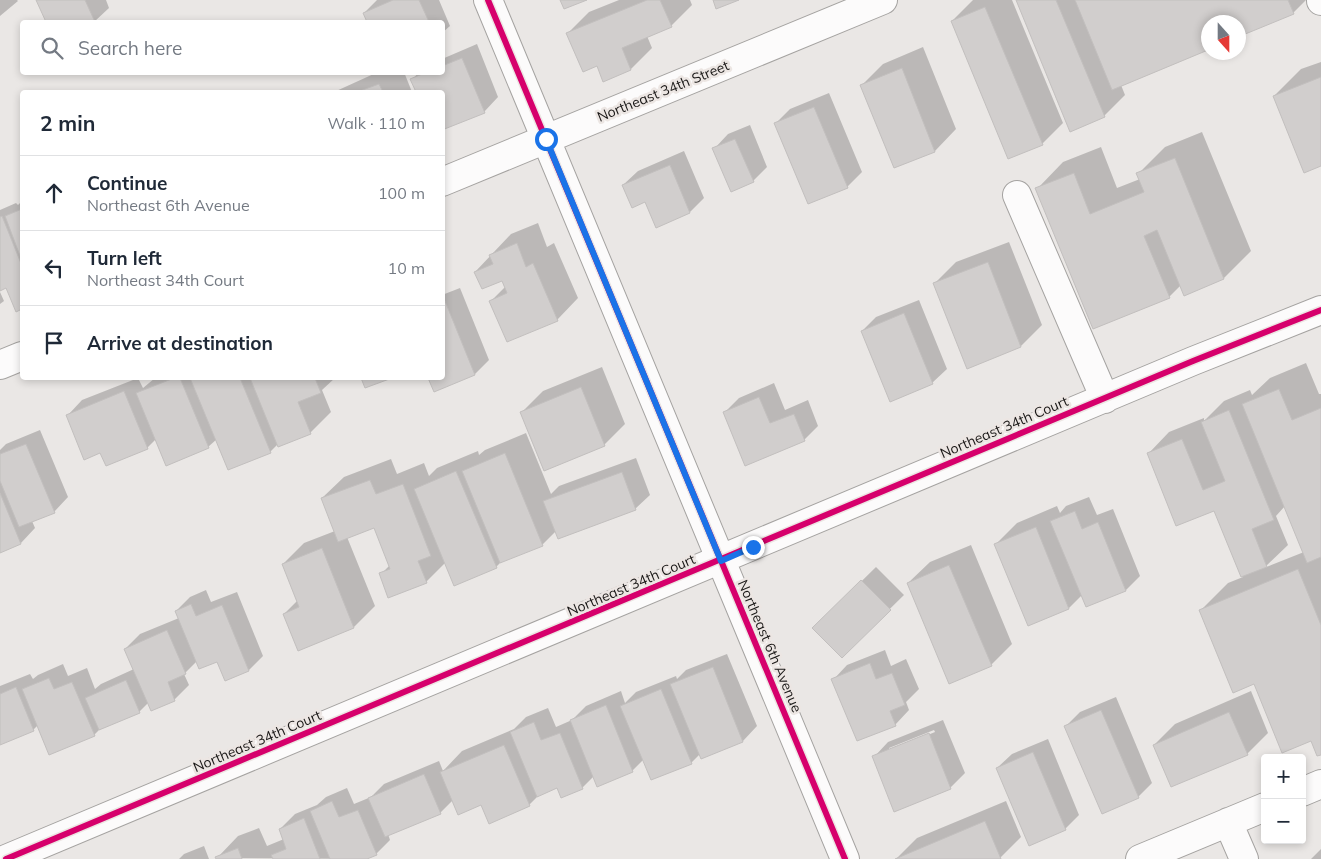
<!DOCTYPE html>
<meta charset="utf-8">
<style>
:root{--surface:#fff;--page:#f6f6f7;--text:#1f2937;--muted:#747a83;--line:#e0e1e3}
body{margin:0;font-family:Mulish,sans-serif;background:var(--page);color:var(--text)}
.controls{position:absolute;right:15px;bottom:15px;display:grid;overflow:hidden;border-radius:5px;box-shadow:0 2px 8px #0003}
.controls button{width:45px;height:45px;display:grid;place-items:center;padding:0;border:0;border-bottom:1px solid var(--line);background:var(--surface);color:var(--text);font:25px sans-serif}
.compass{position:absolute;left:1201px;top:15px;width:45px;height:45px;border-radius:50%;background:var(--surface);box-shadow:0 2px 8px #0003;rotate:159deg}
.stop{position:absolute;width:15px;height:15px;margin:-11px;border:4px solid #1a73e8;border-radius:50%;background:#fff}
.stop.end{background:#1a73e8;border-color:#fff;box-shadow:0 1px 5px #0008}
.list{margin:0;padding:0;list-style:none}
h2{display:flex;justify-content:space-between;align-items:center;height:65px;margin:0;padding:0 20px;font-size:21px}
h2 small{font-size:16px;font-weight:400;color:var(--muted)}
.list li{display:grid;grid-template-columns:32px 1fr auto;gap:15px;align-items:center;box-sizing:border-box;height:75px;padding:0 20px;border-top:1px solid var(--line)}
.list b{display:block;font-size:19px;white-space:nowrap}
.list p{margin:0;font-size:16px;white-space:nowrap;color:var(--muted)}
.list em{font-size:16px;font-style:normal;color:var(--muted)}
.icon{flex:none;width:28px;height:28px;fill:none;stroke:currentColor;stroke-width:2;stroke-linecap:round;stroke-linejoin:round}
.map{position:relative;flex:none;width:1321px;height:859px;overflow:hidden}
.search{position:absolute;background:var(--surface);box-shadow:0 2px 8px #0003;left:20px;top:20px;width:425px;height:55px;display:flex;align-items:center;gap:12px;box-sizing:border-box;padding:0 18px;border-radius:5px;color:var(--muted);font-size:19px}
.panel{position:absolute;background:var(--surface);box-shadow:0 2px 8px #0003;left:20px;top:90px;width:425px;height:290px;border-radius:5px}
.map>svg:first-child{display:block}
.shadow{fill:#0003;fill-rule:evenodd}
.building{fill:#d1cecd;stroke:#c2bfbe}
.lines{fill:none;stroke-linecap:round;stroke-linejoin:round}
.minor-casing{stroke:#a5a3a1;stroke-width:30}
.minor{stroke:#fcfbfb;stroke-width:28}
.cycleway-casing{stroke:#ece6e3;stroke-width:9}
.cycleway{stroke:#d6006c;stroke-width:6}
.route{stroke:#1a73e8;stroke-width:6}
.labels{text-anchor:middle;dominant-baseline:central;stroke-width:5;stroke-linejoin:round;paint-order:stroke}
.street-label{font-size:14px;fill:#1a1817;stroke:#ece6e3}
</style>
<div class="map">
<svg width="1321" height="859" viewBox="0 0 1321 859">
<rect width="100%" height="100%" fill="#eae7e5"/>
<!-- shadow -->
<path class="shadow" d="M0,0H17L18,1L0,16Z
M38,0H106L109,8L94,22H47Z
M377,0H439L450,26L442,33V22H368L364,13Z
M619,0H690L692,5L671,26L647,36L652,48L631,69L597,64L568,33L589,12Z
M973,0H1012L1063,123L1042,144L952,21Z
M1018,0H1306L1293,13L1238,22H1208V48L1121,85L1125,95L1104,116Z
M477,44L498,97L484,112L442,92H414L417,91L412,80L419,72H442V59Z
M923,47L956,129L935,151L895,167L862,85L883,64Z
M1321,62V165L1274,96L1301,69Z
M378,72H404L412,92H334Z
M829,93L862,172L847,187L776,123L790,109Z
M750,125L767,167L753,181L714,149L728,134Z
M1202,132L1251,251L1224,278L1185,294L1181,285L1169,297L1037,189L1063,162L1101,147L1117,188L1140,179L1138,174L1165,147Z
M684,151L704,198L690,212L656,226L645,200L623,185L638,171Z
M22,201V308L17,310L7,286L0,289V210L16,203L18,205Z
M538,223L547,247L554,243L578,298L557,320L491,301L505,287L502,279L475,272L511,234Z
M1009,242L1042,325L1021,346L935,283L956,262Z
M460,288L489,360L475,374L435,390L429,378H442V295Z
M0,292L4,301L0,304Z
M919,300L947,369L932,383L862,331L876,317Z
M1306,363L1319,394H1321V753L1312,739L1254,683L1201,610L1228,583L1243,577L1215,509L1148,454L1169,432L1204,418V421L1224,401L1250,390L1252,395L1270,378ZM1285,506L1304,552L1264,568L1288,545L1276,516Z
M602,367L625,424L604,445L522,412L543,391Z
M138,378L143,388L155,378H335L322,390L331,412L310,433L278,444L270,452L217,439L208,447L156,439L147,448L101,451L68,415L82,400Z
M362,378H389L366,387Z
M774,383L785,410L808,400L818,426L804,440L725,412L739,398Z
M40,430L68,497L54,512L32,521L35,528L21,543L0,552V450L6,444Z
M526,433L551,494L559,486L636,458L650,495L635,509L556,531L542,545L502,561L496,567L446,562L426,582L381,574L390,565L375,527L347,537L375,606L354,627L298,649L284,614L297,601L283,564L304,543L335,531L322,498L344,477L391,459L397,474L424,463L429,476L437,468L478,451L479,455L485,450Z
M1089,497L1097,515L1113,509L1140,576L1126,590L1082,595L1069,608L996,544L1017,523L1057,506L1060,513L1066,506Z
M971,545L1012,644L991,665L908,583L930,562Z
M876,567L904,595L842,656L814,628Z
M206,590L211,602L237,592L263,656L249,670L226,679L218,660L197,661L184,674L189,685L174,700L148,703L139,712L100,729L94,735L38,725L33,730L0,744V686L30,674L33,679L38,675L63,664L68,676L87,668L95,689L101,684L134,669L125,649L140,634L179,618L176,611L190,597Z
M885,650L891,666L906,659L919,689L906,702L909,710L895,725L833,680L847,665Z
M727,654L757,726L743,741L701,758L700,754L691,763L652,779L644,759L632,771L598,785L594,776L582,788L558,787L540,794L529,805L453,800L440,813L388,834L390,840L376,854L364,859L217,858L238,836L259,828L267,846L284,839L280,829L295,814L317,805L326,797L347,788L354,804L371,797L384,784L439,761L443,771L462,751L514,729L526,717L548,708L556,727L572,720L586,706L621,691L625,703L636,692L676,676L677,679L686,670Z
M1251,691L1268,733L1247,754L1154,745L1175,724Z
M1116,697L1152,783L1138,797L1066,726L1080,712Z
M943,720L965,773L950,788L895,810L874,757L888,742ZM934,730L935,732L889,751V748Z
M1048,739L1079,815L1065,829L997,768L1012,754Z
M1006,801L1021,837L1000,858L896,859L917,838Z
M204,846L209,859H179L184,854Z
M1321,849V859H1311Z"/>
<!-- building -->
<path class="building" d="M36,0H85L95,22H46Z
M393,0H419L429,22H367L363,13Z
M560,0H587L564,9Z
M647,0H660L672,27L622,48L631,70L603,82L597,66L583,72L566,33Z
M713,0H739L716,9Z
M1016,0H1056L1105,117L1070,132Z
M1075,0H1288L1294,14L1238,37V22H1208V50L1112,90Z
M985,7L1043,145L1008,159L951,21Z
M462,58L485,113L442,130V92H416L410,79L427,72H442V66Z
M902,68L935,152L894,168L860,85Z
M1321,77V166L1304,173L1273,96Z
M379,84L383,92H357Z
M814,107L848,188L808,204L774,123Z
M735,139L754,182L731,192L712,148Z
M1175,158L1224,279L1184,296L1157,230L1144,236L1170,298L1093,329L1035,188L1074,173L1090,214L1144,192L1136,173Z
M670,165L690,213L656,228L645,202L632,208L622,185Z
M22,209V261L5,216Z
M2,216L22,266V309L16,312L6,288L0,291V217Z
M517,243L526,267L533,263L558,321L507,342L489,301L507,293L502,281L482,289L474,272L493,264L489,255Z
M988,262L1021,347L967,369L933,283Z
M445,301L475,375L434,392L428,378H442V302Z
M904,313L933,384L890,402L861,331Z
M174,378H180L209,448L166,466L136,393Z
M190,378H240L271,453L228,470Z
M250,378H315L321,393L298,402L311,434L278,447Z
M361,378H392L365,388Z
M581,387L605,446L544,471L520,412Z
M1279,389L1292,420L1321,408V557L1307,563L1242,404Z
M124,391L148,449L106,466L100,453L84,460L66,415Z
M759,397L770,423L794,414L805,441L745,466L723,412Z
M1229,410L1274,520L1252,529L1267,567L1241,577L1214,511L1176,526L1147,453L1182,439L1203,490L1225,481L1201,422Z
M26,444L55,513L19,527L0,481V454Z
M505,453L543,546L500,563L462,471Z
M456,471L497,568L454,586L414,489Z
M622,472L636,510L558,539L543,501Z
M370,480L376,494L403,484L431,556L418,561L427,583L388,598L379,573L390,569L374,528L338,542L321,498Z
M0,493L21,544L0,553Z
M1075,511L1082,529L1098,522L1126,591L1086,607L1050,521Z
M1036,527L1069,609L1028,626L994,544Z
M322,548L354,628L298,651L283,614L299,607L282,564Z
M949,565L992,666L949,684L907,583Z
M1298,569L1321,625V755L1317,756L1311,741L1282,753L1254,684L1233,693L1199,610Z
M861,580L891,610L842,658L812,628Z
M191,604L196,616L222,605L249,671L225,681L217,662L199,669L175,611Z
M167,630L186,674L168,682L175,701L151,711L124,649Z
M870,663L876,679L892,673L905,705L890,711L896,726L857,741L831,679Z
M713,667L743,742L701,759L670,684Z
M49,678L54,689L72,682L95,736L49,755L22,689Z
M126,680L140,713L99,730L85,698Z
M16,687L34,731L0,745V694Z
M661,689L692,764L651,780L620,706Z
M606,705L633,772L597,787L570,720Z
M1101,710L1139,798L1102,814L1064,726Z
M1229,712L1248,755L1171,787L1153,745Z
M534,722L541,740L560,733L583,789L561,798L557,788L537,797L510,732Z
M929,733L951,789L894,812L872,756Z
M504,745L530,806L489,824L481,805L458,815L440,772Z
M1033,752L1066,830L1029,846L996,768Z
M424,774L441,814L385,837L368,798Z
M332,801L339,817L358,810L377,855L367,859H330L310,811Z
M304,818L320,859H273L271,855L286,849L279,829Z
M985,821L1001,859H895Z
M238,848L242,859H216L215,857Z"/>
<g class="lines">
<!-- minor casing -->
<g class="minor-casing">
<path id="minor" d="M488,0L845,859
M1321,0V1
M442,182L883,0
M1017,195L1105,399
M0,365L22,356
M1302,792L1321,784
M1228,822L1244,859
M6,859L1193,361L1321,310
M1140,859L1265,807"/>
</g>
<!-- minor -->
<use href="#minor" class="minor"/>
<!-- cycleway casing -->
<g class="cycleway-casing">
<path id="cycleway" d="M488,0L845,859
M6,859L1193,361L1321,310"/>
</g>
<!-- cycleway -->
<use href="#cycleway" class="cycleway"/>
</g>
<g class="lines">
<!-- route -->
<path class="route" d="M546,139L721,561L753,547"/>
</g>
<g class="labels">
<!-- street labels -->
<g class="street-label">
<text transform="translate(663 91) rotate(-22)">Northeast 34th Street</text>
<text transform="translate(1004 427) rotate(-23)">Northeast 34th Court</text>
<text transform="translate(631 585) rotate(-23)">Northeast 34th Court</text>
<text transform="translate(770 646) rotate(67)">Northeast 6th Avenue</text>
<text transform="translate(257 741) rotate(-23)">Northeast 34th Court</text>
</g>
</g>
</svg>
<div class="controls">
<button>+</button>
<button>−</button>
</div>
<svg class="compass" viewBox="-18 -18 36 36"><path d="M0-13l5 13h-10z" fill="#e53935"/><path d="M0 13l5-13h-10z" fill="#747a83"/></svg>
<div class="stop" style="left:546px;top:139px"></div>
<div class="stop end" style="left:753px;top:547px"></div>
<div class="search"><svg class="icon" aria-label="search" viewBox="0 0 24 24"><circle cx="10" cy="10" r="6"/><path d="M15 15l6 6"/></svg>Search here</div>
<section class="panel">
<h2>2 min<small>Walk · 110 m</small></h2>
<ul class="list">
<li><svg class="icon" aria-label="ahead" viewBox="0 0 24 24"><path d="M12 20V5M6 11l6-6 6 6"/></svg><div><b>Continue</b><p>Northeast 6th Avenue</p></div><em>100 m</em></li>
<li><svg class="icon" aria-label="left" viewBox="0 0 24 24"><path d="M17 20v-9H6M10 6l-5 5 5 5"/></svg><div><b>Turn left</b><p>Northeast 34th Court</p></div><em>10 m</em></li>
<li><svg class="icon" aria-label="arrive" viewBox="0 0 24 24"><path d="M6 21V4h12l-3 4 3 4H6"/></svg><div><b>Arrive at destination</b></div></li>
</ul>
</section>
</div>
